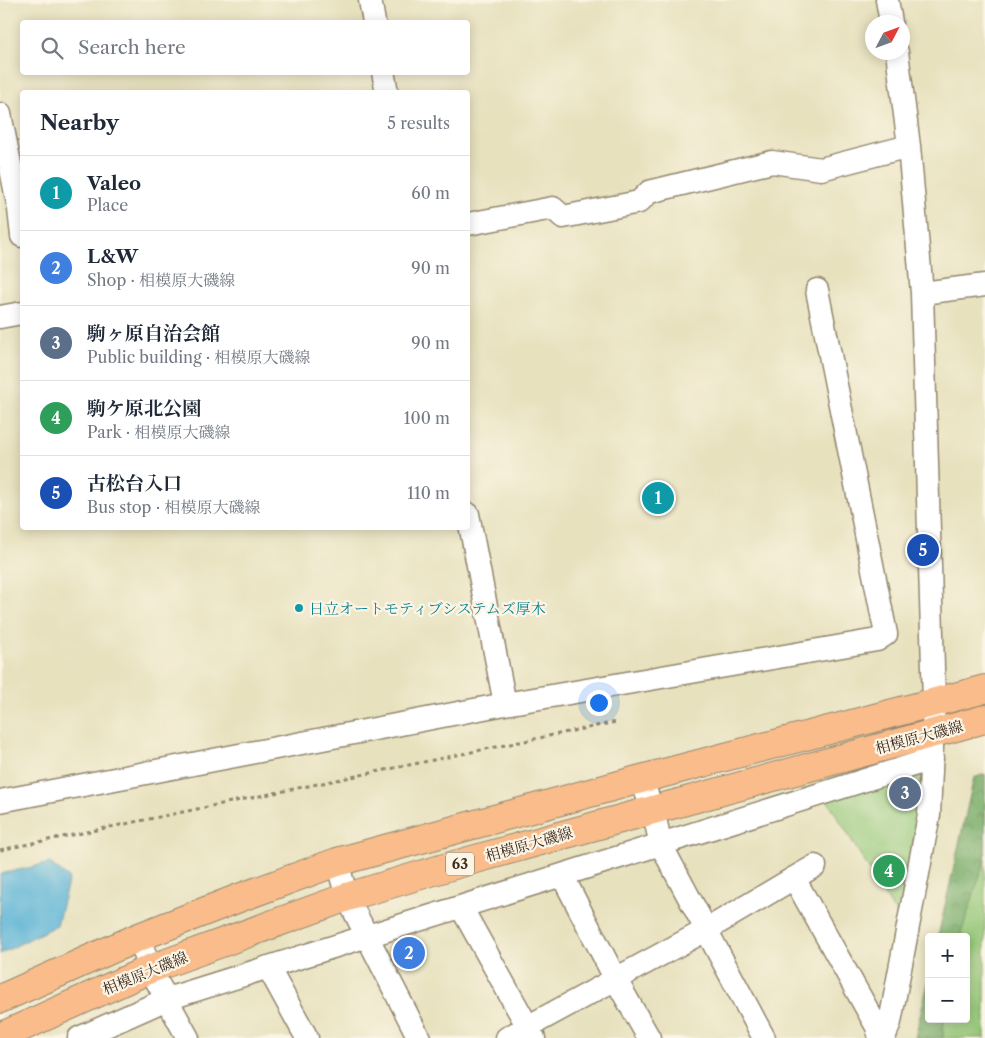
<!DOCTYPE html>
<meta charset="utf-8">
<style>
:root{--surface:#fff;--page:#f6f6f7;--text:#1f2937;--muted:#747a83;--line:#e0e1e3;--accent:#1a73e8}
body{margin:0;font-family:"Libre Caslon Text","Noto Serif JP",serif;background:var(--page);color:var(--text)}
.controls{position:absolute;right:15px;bottom:15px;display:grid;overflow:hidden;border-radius:5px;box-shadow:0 2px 12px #0003}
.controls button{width:45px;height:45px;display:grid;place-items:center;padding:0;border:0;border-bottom:1px solid var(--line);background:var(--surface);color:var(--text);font:25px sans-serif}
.compass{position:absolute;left:865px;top:15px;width:45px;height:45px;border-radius:50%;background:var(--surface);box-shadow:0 2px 12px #0003;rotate:49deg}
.you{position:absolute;left:598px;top:702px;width:18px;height:18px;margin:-12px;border:4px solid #fff;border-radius:50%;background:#1a73e8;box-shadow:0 0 0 8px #1a73e833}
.badge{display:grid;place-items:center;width:32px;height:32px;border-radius:50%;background:var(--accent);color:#fff;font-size:16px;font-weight:700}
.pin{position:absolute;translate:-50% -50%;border:2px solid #fff;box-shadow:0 1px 5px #0006}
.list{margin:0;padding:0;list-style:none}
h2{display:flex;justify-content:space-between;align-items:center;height:65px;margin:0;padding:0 20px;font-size:21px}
h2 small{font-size:16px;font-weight:400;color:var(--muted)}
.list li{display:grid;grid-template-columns:32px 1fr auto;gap:15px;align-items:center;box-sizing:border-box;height:75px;padding:0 20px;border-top:1px solid var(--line)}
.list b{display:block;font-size:19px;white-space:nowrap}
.list p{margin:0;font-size:16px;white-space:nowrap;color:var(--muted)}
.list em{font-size:16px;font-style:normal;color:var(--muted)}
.icon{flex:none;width:28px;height:28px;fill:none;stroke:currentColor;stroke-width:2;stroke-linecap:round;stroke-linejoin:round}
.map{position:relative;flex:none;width:985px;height:1038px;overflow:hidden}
.search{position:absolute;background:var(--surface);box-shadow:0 2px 12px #0003;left:20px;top:20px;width:450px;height:55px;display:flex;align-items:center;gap:12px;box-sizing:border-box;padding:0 18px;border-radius:5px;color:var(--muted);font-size:19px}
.panel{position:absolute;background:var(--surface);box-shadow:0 2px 12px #0003;left:20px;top:90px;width:450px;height:440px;border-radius:5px}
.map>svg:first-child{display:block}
.green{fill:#94c778;stroke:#68784b}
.forest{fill:url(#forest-crowns);stroke:#596b43}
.water{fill:#58b2d6;stroke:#4a6e7a}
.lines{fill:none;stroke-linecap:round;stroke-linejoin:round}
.minor-casing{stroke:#91866e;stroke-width:25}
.major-casing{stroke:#91866e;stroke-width:30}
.path{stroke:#91866e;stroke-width:3;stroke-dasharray:4 4;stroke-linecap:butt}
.minor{stroke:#fff;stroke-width:22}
.major{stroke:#f9bc8a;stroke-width:28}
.culture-dot{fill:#0f9aa8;stroke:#fcf5e5;stroke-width:2}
.labels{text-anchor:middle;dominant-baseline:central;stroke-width:4.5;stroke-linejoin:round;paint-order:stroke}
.shield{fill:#fcf5e5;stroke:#75675a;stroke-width:1}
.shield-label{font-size:14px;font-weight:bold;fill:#3b2a1e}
.culture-label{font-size:15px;fill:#0d838f;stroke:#fcf5e5;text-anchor:start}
.street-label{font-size:15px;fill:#3b2a1e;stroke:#fcf5e5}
</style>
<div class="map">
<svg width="985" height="1038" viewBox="0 0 985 1038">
<defs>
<pattern id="forest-crowns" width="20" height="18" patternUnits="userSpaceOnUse" patternTransform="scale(1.25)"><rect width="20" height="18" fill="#77ac68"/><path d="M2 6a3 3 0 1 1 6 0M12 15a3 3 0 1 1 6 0" fill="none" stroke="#638c55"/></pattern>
</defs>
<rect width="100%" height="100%" fill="#fcf5e5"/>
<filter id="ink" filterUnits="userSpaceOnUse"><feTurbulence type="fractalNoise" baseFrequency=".02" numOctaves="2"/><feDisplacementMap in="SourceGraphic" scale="10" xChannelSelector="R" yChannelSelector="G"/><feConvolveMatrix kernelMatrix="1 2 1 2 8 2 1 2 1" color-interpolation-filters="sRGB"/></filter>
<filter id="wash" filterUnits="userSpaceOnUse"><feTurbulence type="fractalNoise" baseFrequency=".0096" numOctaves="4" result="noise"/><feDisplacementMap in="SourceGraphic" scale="20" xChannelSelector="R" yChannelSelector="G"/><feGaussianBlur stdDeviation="1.12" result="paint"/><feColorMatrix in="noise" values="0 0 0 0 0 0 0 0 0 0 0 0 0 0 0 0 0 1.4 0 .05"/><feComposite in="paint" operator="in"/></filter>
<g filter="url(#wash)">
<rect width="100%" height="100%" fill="#e7e1be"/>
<!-- green -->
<path class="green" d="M917,768L921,778L917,823L899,919L826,798Z
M985,774V1038H915L929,979V1019H966V937H938L974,778Z"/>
<!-- forest -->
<path class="forest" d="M985,774V859L960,937H938L974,778Z
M929,979V1019H944L943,1038H915Z"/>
<!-- water -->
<path class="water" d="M50,863L69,878L57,925L0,954V874Z"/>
</g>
<g filter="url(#ink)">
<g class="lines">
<!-- minor casing -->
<g class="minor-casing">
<path id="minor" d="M370,0L374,22
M887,0L891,22
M383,72L387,92
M0,114L19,209L22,236
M468,224L553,208L563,217L639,202L649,192L772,162L821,169L909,146
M922,293L985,285
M0,317L22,313
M468,514L505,704
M641,779L653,810L661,845L764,1038
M0,801L505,704L877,640L886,634L817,290
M337,862L347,897L419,1038
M562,875L932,759
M794,878L815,866
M461,907L534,1038
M139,937L150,969L188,1038
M268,967L307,1038
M79,1038L167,999L562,875L616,980L649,1038
M507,1038L706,930L794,878L877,1027L880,1038
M884,1038L890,1022L929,815L934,702L922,293L909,146L897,52"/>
</g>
<!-- major casing -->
<g class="major-casing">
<path id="major" d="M0,999L139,937L239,898L337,862L641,779L985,689
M0,1037L150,969L347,897L454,865L653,810L985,719"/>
</g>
<!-- path -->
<path class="path" d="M0,850L616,722"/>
<!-- minor -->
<use href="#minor" class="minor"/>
<!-- major -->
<use href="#major" class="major"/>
</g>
</g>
<!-- markers -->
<circle class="culture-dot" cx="299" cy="608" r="5"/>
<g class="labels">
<!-- shield labels -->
<rect class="shield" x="446" y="852.5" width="28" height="23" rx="4"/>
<g class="shield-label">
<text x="460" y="864">63</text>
</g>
<!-- culture labels -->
<g class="culture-label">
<text x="309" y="608">日立オートモティブシステムズ厚木</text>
</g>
<!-- street labels -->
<g class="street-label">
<text transform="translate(919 737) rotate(-15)">相模原大磯線</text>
<text transform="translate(529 844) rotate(-16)">相模原大磯線</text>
<text transform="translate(145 973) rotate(-22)">相模原大磯線</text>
</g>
</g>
</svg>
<div class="controls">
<button>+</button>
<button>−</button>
</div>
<svg class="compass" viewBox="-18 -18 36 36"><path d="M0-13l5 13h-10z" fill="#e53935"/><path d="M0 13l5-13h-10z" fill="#747a83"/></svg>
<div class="you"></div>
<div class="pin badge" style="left:658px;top:498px;background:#0f9aa8">1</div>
<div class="pin badge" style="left:409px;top:953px;background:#3f7fe0">2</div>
<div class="pin badge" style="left:905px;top:793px;background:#5c6f8a">3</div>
<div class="pin badge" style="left:889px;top:871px;background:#2e9e5b">4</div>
<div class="pin badge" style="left:923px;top:550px;background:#1a4fb4">5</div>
<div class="search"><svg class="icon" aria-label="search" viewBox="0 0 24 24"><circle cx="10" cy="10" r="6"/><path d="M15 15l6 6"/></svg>Search here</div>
<section class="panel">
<h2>Nearby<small>5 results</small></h2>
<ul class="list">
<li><span class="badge" style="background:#0f9aa8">1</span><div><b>Valeo</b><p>Place</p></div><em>60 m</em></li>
<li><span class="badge" style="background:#3f7fe0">2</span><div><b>L&amp;W</b><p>Shop · 相模原大磯線</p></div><em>90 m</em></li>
<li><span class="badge" style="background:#5c6f8a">3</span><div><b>駒ヶ原自治会館</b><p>Public building · 相模原大磯線</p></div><em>90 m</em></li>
<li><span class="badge" style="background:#2e9e5b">4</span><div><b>駒ケ原北公園</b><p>Park · 相模原大磯線</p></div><em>100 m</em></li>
<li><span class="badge" style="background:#1a4fb4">5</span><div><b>古松台入口</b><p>Bus stop · 相模原大磯線</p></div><em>110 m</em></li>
</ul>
</section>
</div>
